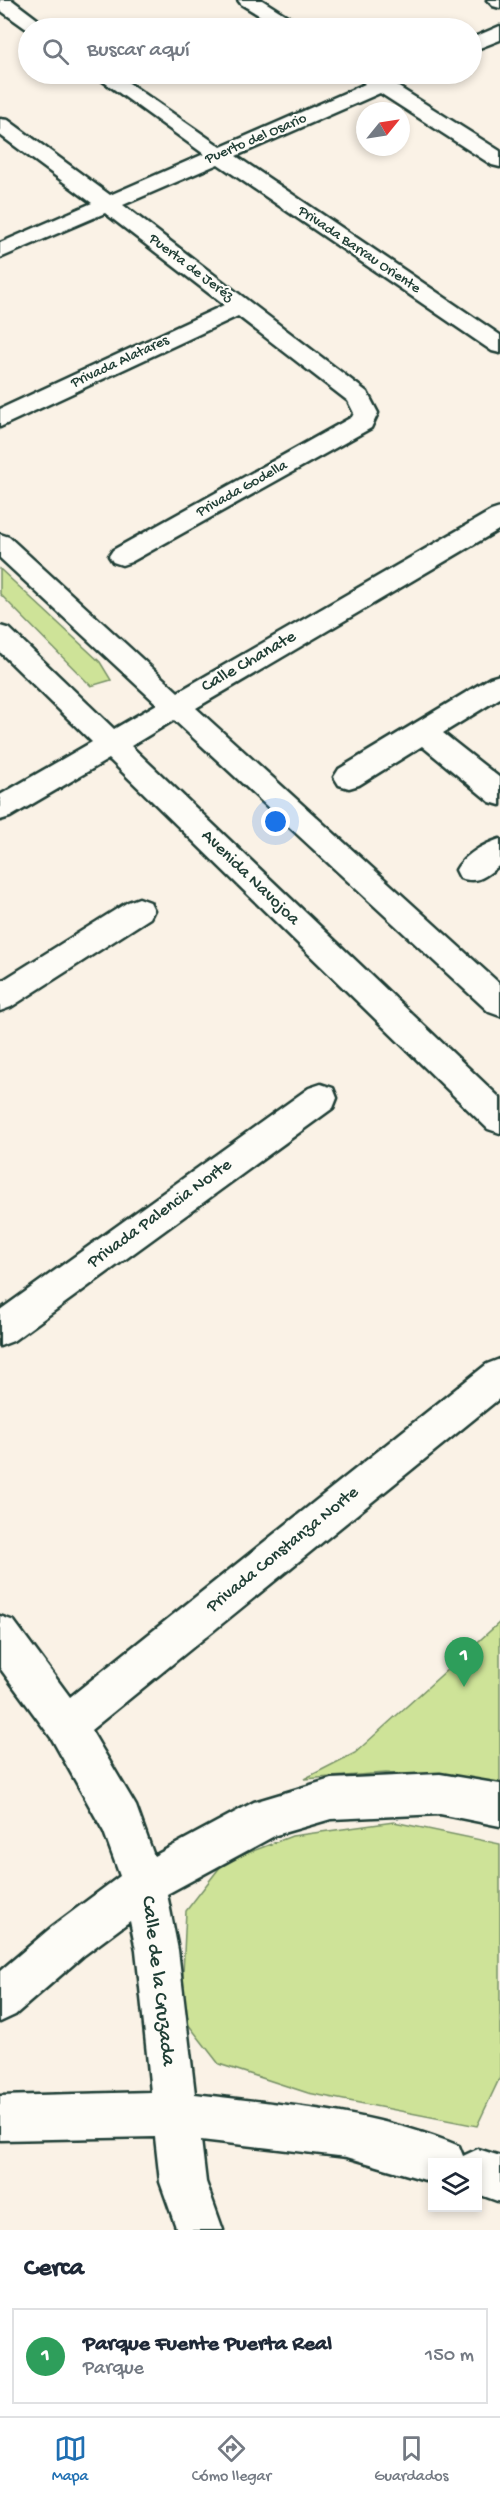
<!DOCTYPE html>
<html lang="es">
<meta charset="utf-8">
<style>
:root{--surface:#fff;--page:#f6f6f7;--text:#1f2937;--muted:#747a83;--line:#e0e1e3;--accent:#1f6fb2}
body{margin:0;font-family:"Gochi Hand",sans-serif;background:var(--page);color:var(--text)}
.controls{position:absolute;right:18px;bottom:18px;display:grid;overflow:hidden;border-radius:0px;box-shadow:0 3px 9px #0003}
.controls button{width:54px;height:54px;display:grid;place-items:center;padding:0;border:0;border-bottom:2px solid var(--line);background:var(--surface);color:var(--text);font:30px sans-serif}
.compass{position:absolute;left:356px;top:102px;width:54px;height:54px;border-radius:50%;background:var(--surface);box-shadow:0 3px 9px #0003;rotate:60deg}
.you{position:absolute;left:276px;top:822px;width:21px;height:21px;margin:-15px;border:4px solid #fff;border-radius:50%;background:#1a73e8;box-shadow:0 0 0 9px #1a73e833}
.badge{display:grid;place-items:center;width:39px;height:39px;border-radius:50%;background:var(--accent);color:#fff;font-size:20px;font-weight:700}
.pin{position:absolute;translate:-50% -50px;filter:drop-shadow(0 2px 3px #0008)}
.pin::after{content:'';position:absolute;top:32px;width:21px;height:18px;background:inherit;clip-path:polygon(0 0,100% 0,50% 100%)}
.list{margin:0;padding:0;list-style:none}
h2{display:flex;justify-content:space-between;align-items:center;height:78px;margin:0;padding:0 24px;font-size:26px}
h2 small{font-size:20px;font-weight:400;color:var(--muted)}
.list li{display:grid;grid-template-columns:39px 1fr auto;gap:18px;align-items:center;box-sizing:border-box;height:96px;margin:0 12px 12px;padding:0 12px;border:2px solid var(--line);border-radius:0px}
.list b{display:block;font-size:22px;white-space:nowrap}
.list p{margin:0;font-size:20px;white-space:nowrap;color:var(--muted)}
.list em{font-size:20px;font-style:normal;color:var(--muted)}
.icon{flex:none;width:33px;height:33px;fill:none;stroke:currentColor;stroke-width:2;stroke-linecap:round;stroke-linejoin:round}
.map{position:relative;flex:none;width:500px;height:2230px;overflow:hidden}
.search{position:absolute;background:var(--surface);box-shadow:0 3px 9px #0003;left:18px;right:18px;top:18px;height:66px;display:flex;align-items:center;gap:15px;box-sizing:border-box;padding:0 21px;border-radius:33px;color:var(--muted);font-size:22px}
.sheet{height:186px;background:var(--surface)}
nav{display:flex;justify-content:space-around;align-items:center;box-sizing:border-box;height:84px;border-top:2px solid var(--line);background:var(--surface);font-size:16px;color:var(--muted)}
nav a{display:grid;justify-items:center;gap:3px}
nav .on{color:var(--accent)}
.map>svg:first-child{display:block}
.green{fill:#cee398;stroke:#769066;stroke-width:1.5}
.lines{fill:none;stroke-linecap:round;stroke-linejoin:round}
.minor-casing{stroke:#1f3d34;stroke-width:5}
.tertiary-casing{stroke:#1f3d34;stroke-width:5}
.minor{fill:#fdfcf7;fill-rule:evenodd}
.tertiary{fill:#fdfcf7;fill-rule:evenodd}
.labels{text-anchor:middle;dominant-baseline:central;stroke-width:4.5;stroke-linejoin:round;paint-order:stroke}
.far-street-label{font-size:15px;fill:#1f3d34;stroke:#fdfcf7}
.street-label{font-size:18px;fill:#1f3d34;stroke:#fdfcf7}
.near-street-label{font-size:21px;fill:#1f3d34;stroke:#fdfcf7}
</style>
<div class="map">
<svg width="500" height="2230" viewBox="0 0 500 2230">
<rect width="100%" height="100%" fill="#faf2e6"/>
<filter id="ink" filterUnits="userSpaceOnUse"><feTurbulence type="fractalNoise" baseFrequency=".0167" numOctaves="2"/><feDisplacementMap in="SourceGraphic" scale="12" xChannelSelector="R" yChannelSelector="G"/><feConvolveMatrix kernelMatrix="1 2 1 2 8 2 1 2 1" color-interpolation-filters="sRGB"/></filter>
<g filter="url(#ink)">
<!-- green -->
<path class="green" d="M0,569L100,662L111,680L91,686L0,594Z
M500,1622V1788L452,1777L386,1773L304,1779L355,1753Z
M394,1822L500,1844V2077L477,2126L308,2093L219,2064L181,2015L186,1911L224,1862L292,1836Z"/>
<g class="lines">
<!-- minor casing -->
<g class="minor-casing">
<path id="minor" d="M0,0H12L49,28L28,30L0,10Z
M238,0H262L300,24L303,28H280L241,4Z
M487,0H500V8L493,6Z
M500,26V40L472,51V38Z
M93,74H116L221,147L365,84L357,76L358,74H377L382,77L390,74H416L413,78L397,86L500,151V167L492,165L380,93L236,156L500,335V353L492,351L218,164L123,205L367,392L378,413L371,428L131,562L122,565L113,562L109,556L113,550L352,417L354,413L348,401L238,316L0,427V409L224,305L105,213L0,258V243L92,203L0,135V119L8,120L110,195L204,154Z
M500,675V698L443,733L500,778V805L490,802L422,746L359,785L349,788L339,785L334,777L339,769L490,678Z
M500,839V865C485,876 479,884 460,878L456,870C464,855 484,844 500,839Z
M139,898L150,902L154,910L150,918L11,1007L0,1011V982L128,902Z
M321,1084L333,1088L337,1098L333,1108L13,1341L0,1346V1310L309,1088Z
M500,1359V1398L91,1730L136,1806L154,1856L254,1802L331,1779L440,1774L500,1784V1826L440,1814L331,1819L276,1835L167,1894L178,1950L195,2094C284,2105 375,2111 459,2146L463,2156L478,2149L500,2156V2202L478,2194V2162H432V2182L347,2157L201,2140L206,2182L223,2230H177L160,2182L155,2137L0,2140V2096L151,2092L136,1950L130,1921L83,1956L15,2015L0,2022V1971L53,1926L120,1876L104,1832L52,1739L0,1668V1616L14,1621L70,1697L487,1364Z"/>
</g>
<!-- tertiary casing -->
<g class="tertiary-casing">
<path id="tertiary" d="M500,508V529L196,708L500,984V1016L489,1012L174,720L131,746L500,1098V1133L488,1129L109,759L10,817L0,820V795L92,742L0,652V626L10,629L114,729L157,704L0,558V534L9,537L178,692L491,511Z"/>
</g>
<!-- minor -->
<use href="#minor" class="minor"/>
<!-- tertiary -->
<use href="#tertiary" class="tertiary"/>
</g>
</g>
<g class="labels">
<!-- far-street labels -->
<g class="far-street-label">
<text transform="translate(256 139) rotate(-23)">Puerto del Osario</text>
<text transform="translate(359 250) rotate(34)">Privada Barrau Oriente</text>
<text transform="translate(191 268) rotate(37)">Puerta de Jeréz</text>
<text transform="translate(120 362) rotate(-25)">Privada Alatares</text>
<text transform="translate(242 489) rotate(-29)">Privada Godella</text>
</g>
<!-- street labels -->
<g class="street-label">
<text transform="translate(249 662) rotate(-30)">Calle Chanate</text>
<text transform="translate(250 878) rotate(44)">Avenida Navojoa</text>
<text transform="translate(160 1214) rotate(-36)">Privada Palencia Norte</text>
<text transform="translate(283 1550) rotate(-39)">Privada Constanza Norte</text>
</g>
<!-- near-street labels -->
<g class="near-street-label">
<text transform="translate(157 1981) rotate(83)">Calle de la Cruzada</text>
</g>
</g>
</svg>
<div class="controls">
<button><svg class="icon" aria-label="layers" viewBox="0 0 24 24"><path d="M12 4l9 5-9 5-9-5zM3 14l9 5 9-5"/></svg></button>
</div>
<svg class="compass" viewBox="-18 -18 36 36"><path d="M0-13l5 13h-10z" fill="#e53935"/><path d="M0 13l5-13h-10z" fill="#747a83"/></svg>
<div class="you"></div>
<div class="pin badge" style="left:464px;top:1687px;background:#2e9e5b">1</div>
<div class="search"><svg class="icon" aria-label="search" viewBox="0 0 24 24"><circle cx="10" cy="10" r="6"/><path d="M15 15l6 6"/></svg>Buscar aquí</div>
</div>
<section class="sheet">
<h2>Cerca<small></small></h2>
<ul class="list">
<li><span class="badge" style="background:#2e9e5b">1</span><div><b>Parque Fuente Puerta Real</b><p>Parque</p></div><em>150 m</em></li>
</ul>
</section>
<nav>
<a class="on"><svg class="icon" aria-label="map" viewBox="0 0 24 24"><path d="M3 6l6-2 6 2 6-2v14l-6 2-6-2-6 2zM9 4v14M15 6v14"/></svg>Mapa</a>
<a><svg class="icon" aria-label="directions" viewBox="0 0 24 24"><path d="M12 3l9 9-9 9-9-9zM9 14v-3h6M13 9l2 2-2 2"/></svg>Cómo llegar</a>
<a><svg class="icon" aria-label="saved" viewBox="0 0 24 24"><path d="M7 4h10v16l-5-4-5 4z"/></svg>Guardados</a>
</nav>
